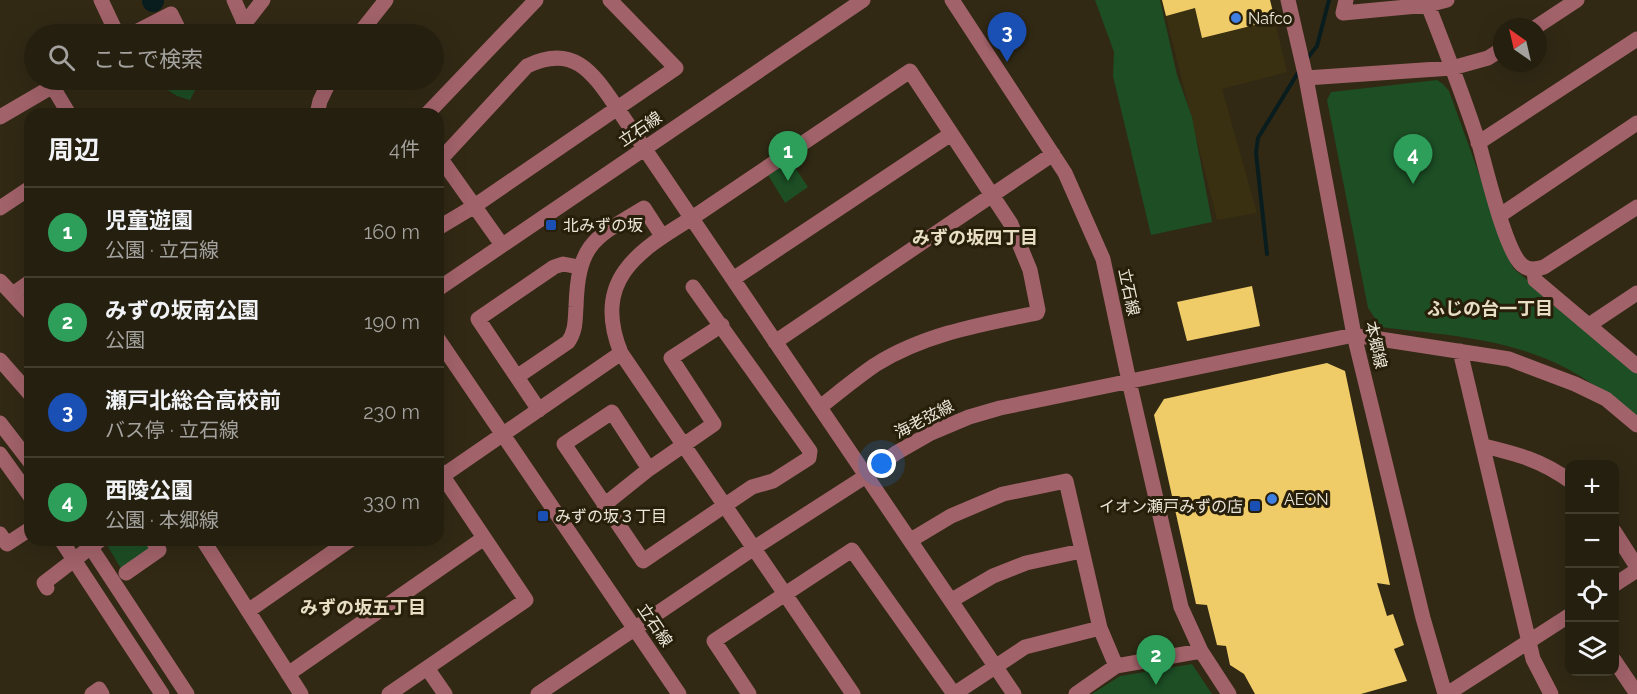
<!DOCTYPE html>
<html lang="ja">
<meta charset="utf-8">
<style>
:root{--surface:#251f0f;--page:#312c1d;--text:#f1f3f6;--muted:#a3a29e;--line:#423d2f;--accent:#57c9e1}
body{margin:0;font-family:Raleway,"Noto Sans JP",sans-serif;background:var(--page);color:var(--text)}
.controls{position:absolute;right:18px;bottom:18px;display:grid;overflow:hidden;border-radius:12px;box-shadow:0 6px 24px #0002}
.controls button{width:54px;height:54px;display:grid;place-items:center;padding:0;border:0;border-bottom:2px solid var(--line);background:var(--surface);color:var(--text);font:30px sans-serif}
.compass{position:absolute;left:1493px;top:18px;width:54px;height:54px;border-radius:50%;background:var(--surface);box-shadow:0 6px 24px #0002;rotate:326deg}
.you{position:absolute;left:882px;top:464px;width:21px;height:21px;margin:-15px;border:4px solid #fff;border-radius:50%;background:#1a73e8;box-shadow:0 0 0 9px #1a73e833}
.badge{display:grid;place-items:center;width:39px;height:39px;border-radius:50%;background:var(--accent);color:#fff;font-size:20px;font-weight:700}
.pin{position:absolute;translate:-50% -50px;filter:drop-shadow(0 2px 3px #0008)}
.pin::after{content:'';position:absolute;top:32px;width:21px;height:18px;background:inherit;clip-path:polygon(0 0,100% 0,50% 100%)}
.list{margin:0;padding:0;list-style:none}
h2{display:flex;justify-content:space-between;align-items:center;height:78px;margin:0;padding:0 24px;font-size:26px}
h2 small{font-size:20px;font-weight:400;color:var(--muted)}
.list li{display:grid;grid-template-columns:39px 1fr auto;gap:18px;align-items:center;box-sizing:border-box;height:90px;padding:0 24px;border-top:2px solid var(--line)}
.list b{display:block;font-size:22px;white-space:nowrap}
.list p{margin:0;font-size:20px;white-space:nowrap;color:var(--muted)}
.list em{font-size:20px;font-style:normal;color:var(--muted)}
.icon{flex:none;width:33px;height:33px;fill:none;stroke:currentColor;stroke-width:2;stroke-linecap:round;stroke-linejoin:round}
.map{position:relative;flex:none;width:1637px;height:694px;overflow:hidden}
.search{position:absolute;background:var(--surface);box-shadow:0 6px 24px #0002;left:24px;top:24px;width:420px;height:66px;display:flex;align-items:center;gap:15px;box-sizing:border-box;padding:0 21px;border-radius:33px;color:var(--muted);font-size:22px}
.panel{position:absolute;background:var(--surface);box-shadow:0 6px 24px #0002;left:24px;top:108px;width:420px;height:438px;border-radius:18px}
.map>svg:first-child{display:block}
.built{fill:#392f11}
.green{fill:#1d4e24}
.lines{fill:none;stroke-linecap:round;stroke-linejoin:round}
.stream{stroke:#0a1d1e;stroke-width:4}
.river{stroke:#0a1d1e;stroke-width:22}
.building{fill:#f0cc69}
.minor{stroke:#a2626a;stroke-width:15}
.minor-bridge{stroke:#a2626a;stroke-width:15}
.shop-dot{fill:#3f7fe0;stroke:#271f0a;stroke-width:2}
.transit-dot{fill:#1a4fb4;stroke:#271f0a;stroke-width:2}
.labels{text-anchor:middle;dominant-baseline:central;stroke-width:6;stroke-linejoin:round;paint-order:stroke}
.poi-label{font-size:16px;fill:#ece7da;stroke:#271f0a;text-anchor:start}
.street-label{font-size:16px;fill:#ece7da;stroke:#271f0a}
.neighbourhood-label{font-size:18px;font-weight:bold;fill:#e8dec4;stroke:#271f0a}
</style>
<div class="map">
<svg width="1637" height="694" viewBox="0 0 1637 694">
<rect width="100%" height="100%" fill="#312914"/>
<!-- built -->
<path class="built" d="M1162,0H1270L1287,72L1222,89L1257,213L1217,220Z"/>
<!-- green -->
<path class="green" d="M1095,0H1160L1177,75L1192,117L1212,222L1151,235L1113,76L1114,52Z
M152,80H200L190,100L177,96Z
M1437,80L1443,84L1449,91L1513,268L1637,373V416C1607,394 1578,371 1544,358C1493,337 1435,334 1381,327L1368,308L1327,100L1331,92Z
M790,160L808,187L785,203L768,175Z
M104,540H146L153,551L123,572Z
M1192,664L1212,694H1092L1120,676Z"/>
<g class="lines">
<!-- stream -->
<path class="stream" d="M1306,60L1317,46L1329,0
M1267,254L1256,153L1258,138L1299,71"/>
<!-- river -->
<path class="river" d="M153,0V1"/>
</g>
<!-- building -->
<path class="building" d="M1162,0H1270L1275,20L1202,38L1195,8L1166,16Z
M1252,286L1260,326L1187,341L1177,302Z
M1327,363L1345,371L1390,585L1377,583L1387,616L1393,614L1404,645L1394,649L1407,681L1361,694H1255L1244,674L1230,665L1226,646L1217,645L1207,605L1196,604L1154,415L1164,399Z"/>
<g class="lines">
<!-- minor -->
<path class="minor" d="M101,0L117,34
M234,0L249,34
M952,0L1065,173L1103,259L1129,381L1181,607L1201,651L1229,694
M1288,0L1306,78L1354,335L1423,618L1445,694
M1346,0L1343,13L1428,5L1427,0
M1447,0L1428,5C1446,51 1464,97 1479,144C1486,168 1505,251 1522,265C1529,271 1537,269 1544,267L1637,207
M245,23L263,0
M1536,27L1577,0
M132,34L171,14L181,34
M359,34L386,0
M1306,78L1452,68L1488,58L1502,49
M317,114L320,101L330,80
M427,114L536,0
M0,117L48,89H54L69,114
M1478,143L1637,39
M0,208L30,188
M1499,216L1637,123
M438,228L473,207L676,68L610,0
M502,245L441,159L527,66C574,43 593,73 617,108L1014,694
M1534,270L1535,280L1637,366
M733,279L951,134
M0,281L30,313
M438,289L863,0
M13,294L30,282
M1589,325L1637,293
M438,339L679,694
M775,342L1053,154
M1460,351L1533,659L1551,694
M0,360L30,394
M518,376L568,342C576,331 575,320 576,307C578,243 594,238 644,208L662,236
M820,407C838,393 856,378 875,365C924,334 982,324 1037,313L1038,310L1030,270L1011,224L910,71L692,218C636,252 592,281 621,353L853,694
M539,410L478,319L554,267L563,264L579,267
M0,423L30,462
M1484,446C1517,454 1541,460 1570,481
M0,454L30,496
M649,469L612,412L564,444L643,561L752,487L773,481L809,458L810,451L693,287
M438,479L621,353
M604,505L649,469L714,424L671,358L722,325
M1614,531L1637,567
M0,534L7,544L30,529
M61,540L162,694
M86,540L187,694
M203,540L301,694
M911,540L951,516L1003,494L1066,481L1100,628L1116,666
M126,573L159,550L152,540
M1614,585L1637,570
M952,600L993,576L1026,563L1081,551
M248,611L350,540
M1614,660L1637,694
M427,668L445,694
M288,674L484,538
M92,694L99,689L102,694
M389,694L526,600L438,469
M538,694L754,548L866,476L896,453L931,433L969,417L1000,408L1354,335L1509,359L1575,384L1606,399L1637,425
M749,694L714,641L852,550L954,694
M954,694L1025,647L1100,628
M1076,694L1116,666L1201,651
M1447,694L1570,615"/>
<!-- minor-bridge -->
<path class="minor-bridge" d="M47,588L44,583L100,540"/>
</g>
<!-- markers -->
<g class="shop-dot">
<circle cx="1236" cy="18" r="6"/>
<circle cx="1272" cy="499" r="6"/>
</g>
<g class="transit-dot">
<rect x="545" y="219" width="12" height="12" rx="3"/>
<rect x="1249" y="500" width="12" height="12" rx="3"/>
<rect x="537" y="510" width="12" height="12" rx="3"/>
</g>
<g class="labels">
<!-- poi labels -->
<g class="poi-label">
<text x="1248" y="18">Nafco</text>
<text x="563" y="225">北みずの坂</text>
<text x="1284" y="499">AEON</text>
<text x="1243" y="506" text-anchor="end">イオン瀬戸みずの店</text>
<text x="555" y="516">みずの坂３丁目</text>
</g>
<!-- street labels -->
<g class="street-label">
<text transform="translate(640 129) rotate(-34)">立石線</text>
<text transform="translate(1129 292) rotate(78)">立石線</text>
<text transform="translate(1376 345) rotate(77)">本郷線</text>
<text transform="translate(924 419) rotate(-27)">海老弦線</text>
<text transform="translate(655 625) rotate(56)">立石線</text>
</g>
<!-- neighbourhood labels -->
<g class="neighbourhood-label">
<text x="975" y="237">みずの坂四丁目</text>
<text x="1490" y="308">ふじの台一丁目</text>
<text x="363" y="607">みずの坂五丁目</text>
</g>
</g>
</svg>
<div class="controls">
<button>+</button>
<button>−</button>
<button><svg class="icon" aria-label="locate" viewBox="0 0 24 24"><circle cx="12" cy="12" r="6"/><path d="M12 2v4M12 18v4M2 12h4M18 12h4"/></svg></button>
<button><svg class="icon" aria-label="layers" viewBox="0 0 24 24"><path d="M12 4l9 5-9 5-9-5zM3 14l9 5 9-5"/></svg></button>
</div>
<svg class="compass" viewBox="-18 -18 36 36"><path d="M0-13l5 13h-10z" fill="#e53935"/><path d="M0 13l5-13h-10z" fill="#a3a29e"/></svg>
<div class="you"></div>
<div class="pin badge" style="left:788px;top:181px;background:#2e9e5b">1</div>
<div class="pin badge" style="left:1156px;top:685px;background:#2e9e5b">2</div>
<div class="pin badge" style="left:1007px;top:62px;background:#1a4fb4">3</div>
<div class="pin badge" style="left:1413px;top:184px;background:#2e9e5b">4</div>
<div class="search"><svg class="icon" aria-label="search" viewBox="0 0 24 24"><circle cx="10" cy="10" r="6"/><path d="M15 15l6 6"/></svg>ここで検索</div>
<section class="panel">
<h2>周辺<small>4件</small></h2>
<ul class="list">
<li><span class="badge" style="background:#2e9e5b">1</span><div><b>児童遊園</b><p>公園 · 立石線</p></div><em>160 m</em></li>
<li><span class="badge" style="background:#2e9e5b">2</span><div><b>みずの坂南公園</b><p>公園</p></div><em>190 m</em></li>
<li><span class="badge" style="background:#1a4fb4">3</span><div><b>瀬戸北総合高校前</b><p>バス停 · 立石線</p></div><em>230 m</em></li>
<li><span class="badge" style="background:#2e9e5b">4</span><div><b>西陵公園</b><p>公園 · 本郷線</p></div><em>330 m</em></li>
</ul>
</section>
</div>
